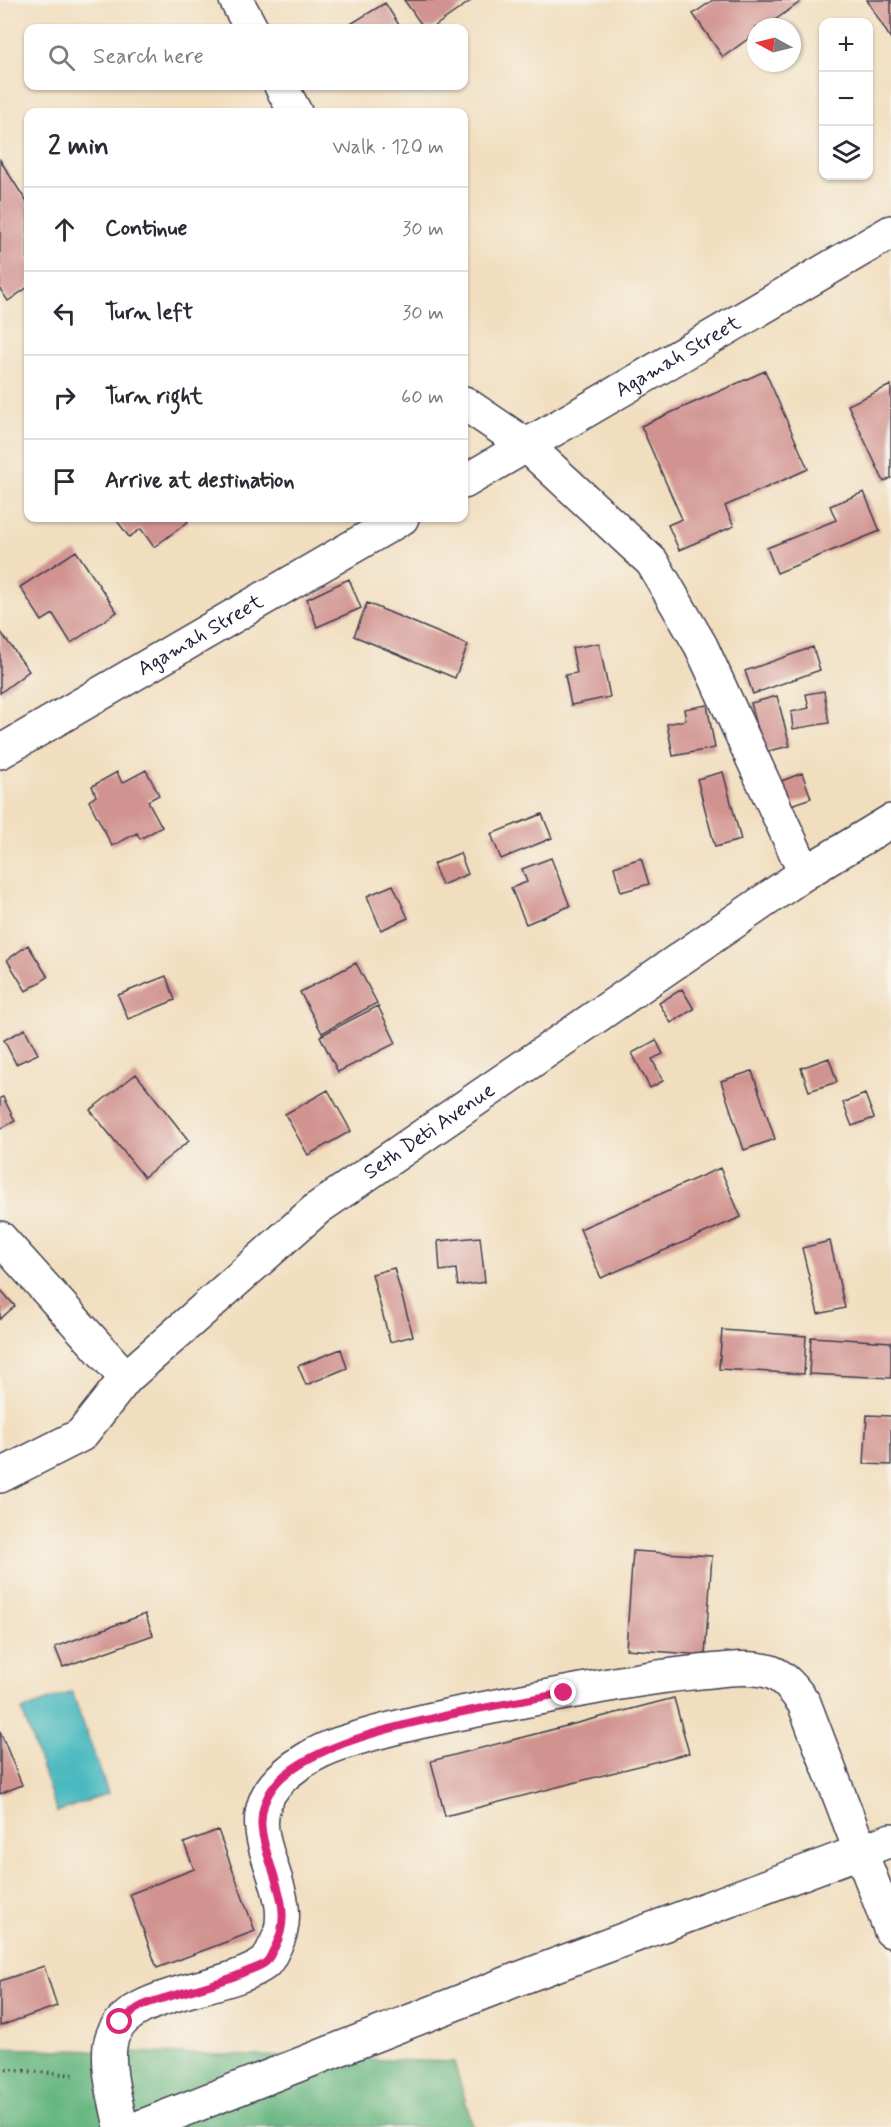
<!DOCTYPE html>
<meta charset="utf-8">
<style>
:root{--surface:#fff;--page:#f7f7f7;--text:#2b2b33;--muted:#7c7c81;--line:#e1e1e2}
body{margin:0;font-family:Mynerve,sans-serif;background:var(--page);color:var(--text)}
.controls{position:absolute;right:18px;top:18px;display:grid;overflow:hidden;border-radius:12px;box-shadow:0 2px 4px #0004}
.controls button{width:54px;height:54px;display:grid;place-items:center;padding:0;border:0;border-bottom:2px solid var(--line);background:var(--surface);color:var(--text);font:30px sans-serif}
.compass{position:absolute;left:747px;top:18px;width:54px;height:54px;border-radius:50%;background:var(--surface);box-shadow:0 2px 4px #0004;rotate:277deg}
.stop{position:absolute;width:18px;height:18px;margin:-14px;border:4px solid #db2777;border-radius:50%;background:#fff}
.stop.end{background:#db2777;border-color:#fff;box-shadow:0 2px 6px #0008}
.list{margin:0;padding:0;list-style:none}
h2{display:flex;justify-content:space-between;align-items:center;height:78px;margin:0;padding:0 24px;font-size:26px}
h2 small{font-size:20px;font-weight:400;color:var(--muted)}
.list li{display:grid;grid-template-columns:39px 1fr auto;gap:18px;align-items:center;box-sizing:border-box;height:84px;padding:0 24px;border-top:2px solid var(--line)}
.list b{display:block;font-size:22px;white-space:nowrap}
.list em{font-size:20px;font-style:normal;color:var(--muted)}
.icon{flex:none;width:33px;height:33px;fill:none;stroke:currentColor;stroke-width:2;stroke-linecap:round;stroke-linejoin:round}
.map{position:relative;flex:none;width:891px;height:2127px;overflow:hidden}
.search{position:absolute;background:var(--surface);box-shadow:0 2px 4px #0004;left:24px;top:24px;width:444px;height:66px;display:flex;align-items:center;gap:15px;box-sizing:border-box;padding:0 21px;border-radius:12px;color:var(--muted);font-size:22px}
.panel{position:absolute;background:var(--surface);box-shadow:0 2px 4px #0004;left:24px;top:108px;width:444px;height:414px;border-radius:12px}
.map>svg:first-child{display:block}
.forest{fill:#66b680;stroke:#446c5e;stroke-width:1.5}
.water{fill:#49b9bf;stroke:#366e7d;stroke-width:1.5}
.building{fill:#d19390}
.lines{fill:none;stroke-linecap:round;stroke-linejoin:round}
.minor-casing{stroke:#413e4f;stroke-width:36}
.path{stroke:#413e4f;stroke-width:4;stroke-dasharray:1.5 4.5;stroke-linecap:butt}
.minor{stroke:#fff;stroke-width:33}
.route{stroke:#db2777;stroke-width:8}
.labels{text-anchor:middle;dominant-baseline:central;stroke-width:6;stroke-linejoin:round;paint-order:stroke}
.street-label{font-size:21px;fill:#22223b;stroke:#f7f3e8}
</style>
<div class="map">
<svg width="891" height="2127" viewBox="0 0 891 2127">
<rect width="100%" height="100%" fill="#f7f3e8"/>
<filter id="ink" filterUnits="userSpaceOnUse"><feTurbulence type="fractalNoise" baseFrequency=".0167" numOctaves="2"/><feDisplacementMap in="SourceGraphic" scale="12" xChannelSelector="R" yChannelSelector="G"/><feConvolveMatrix kernelMatrix="1 2 1 2 8 2 1 2 1" color-interpolation-filters="sRGB"/></filter>
<filter id="wash" filterUnits="userSpaceOnUse"><feTurbulence type="fractalNoise" baseFrequency=".008" numOctaves="4" result="noise"/><feDisplacementMap in="SourceGraphic" scale="24" xChannelSelector="R" yChannelSelector="G"/><feGaussianBlur stdDeviation="1.35" result="paint"/><feColorMatrix in="noise" values="0 0 0 0 0 0 0 0 0 0 0 0 0 0 0 0 0 1.4 0 .05"/><feComposite in="paint" operator="in"/></filter>
<g filter="url(#wash)">
<rect width="100%" height="100%" fill="#f1debf"/>
<!-- forest -->
<path class="forest" d="M0,2048L454,2062L473,2127H0Z"/>
<!-- water -->
<path class="water" d="M72,1692L108,1793L57,1812L22,1710Z"/>
<g id="blocks">
<!-- building -->
<path class="building" d="M404,0H472L432,28H424Z
M713,0H803L765,27H756V33L723,57L693,14Z
M867,0H891V39Z
M385,3L401,28H344Z
M0,160L28,204V287L8,301L0,289Z
M765,371L808,469L725,506L734,526L679,550L668,525L682,519L641,426Z
M891,385V478L884,482L848,405Z
M864,492L880,531L777,573L767,548L836,520L830,506Z
M115,518H184L188,522L154,547L141,529L129,537Z
M76,551L117,612L71,643L53,614L42,621L20,587Z
M349,579L361,608L317,627L307,599Z
M367,603L468,645L455,678L354,636Z
M0,631L29,671L0,693Z
M599,643L610,697L571,705L565,675L577,673L572,648Z
M813,647L820,670L753,694L745,671Z
M824,691L829,723L793,729L791,712L809,708L806,694Z
M777,696L790,746L764,752L751,703Z
M707,705L715,748L673,756L667,724L686,720L684,709Z
M146,770L159,795L148,801L162,827L140,839L137,833L112,846L89,801L96,796L92,786L117,772L122,783Z
M723,772L741,840L715,847L697,779Z
M802,773L811,798L788,806L779,782Z
M542,814L552,838L501,859L491,834Z
M460,853L468,874L442,885L433,864Z
M551,858L570,906L526,924L511,888L527,882L522,869Z
M641,858L649,884L621,892L614,867Z
M393,885L408,918L381,930L367,896Z
M28,945L48,977L26,991L7,960Z
M356,963L377,1003L322,1033L300,992Z
M166,976L175,1000L128,1019L118,995Z
M682,989L694,1009L671,1023L659,1003Z
M378,1006L396,1043L338,1072L320,1036Z
M25,1029L38,1054L16,1064L4,1040Z
M656,1040L663,1054L652,1059L663,1081L650,1088L632,1053Z
M829,1058L837,1082L809,1091L801,1068Z
M752,1071L775,1139L744,1150L721,1081Z
M136,1074L189,1141L144,1177L90,1110Z
M328,1090L351,1131L308,1155L285,1114Z
M865,1094L874,1118L852,1126L843,1103Z
M3,1097L15,1121L0,1129V1098Z
M720,1168L741,1217L601,1278L580,1229Z
M480,1237L485,1282L458,1286L456,1269L440,1271L438,1241Z
M830,1241L845,1308L818,1314L802,1248Z
M394,1268L413,1336L390,1342L372,1274Z
M0,1289L15,1306L0,1319Z
M722,1330L806,1336L804,1374L719,1369Z
M811,1337L891,1342V1378L809,1374Z
M341,1349L347,1368L306,1385L298,1366Z
M867,1415L891,1416V1465L864,1464Z
M633,1551L712,1556L705,1655L626,1649Z
M145,1614L153,1635L63,1667L55,1647Z
M674,1698L689,1753L445,1816L431,1761Z
M0,1731L22,1785L0,1794Z
M218,1830L255,1931L157,1968L130,1894L194,1869L184,1843Z
M44,1966L57,2006L0,2026V1981Z"/>
</g>
</g>
<g filter="url(#ink)">
<use href="#blocks" fill-opacity="0" stroke="#413e4f" stroke-width="1.5"/>
<g class="lines">
<!-- minor casing -->
<g class="minor-casing">
<g id="minor">
<path d="M236,0L251,28"/>
<path d="M281,86L295,112"/>
<path d="M464,403L526,445L652,562L701,646L805,873"/>
<path id="s1" d="M464,482L891,232"/>
<path id="s2" d="M0,752L402,518"/>
<path d="M0,1238L126,1378"/>
<path id="s3" d="M0,1476L81,1435L126,1378L318,1208L805,873L891,821"/>
<path d="M121,2127C116,2101 107,2072 110,2046C117,1989 225,1993 265,1963C269,1960 272,1951 275,1946C305,1891 233,1836 275,1785C290,1767 317,1751 339,1744C399,1724 461,1713 523,1701C582,1690 640,1678 700,1672C722,1670 749,1665 771,1672C785,1677 795,1691 804,1703L891,1931"/>
<path d="M140,2127L518,1979L891,1840"/>
</g>
</g>
<!-- path -->
<path class="path" d="M0,2069L77,2075"/>
<!-- minor -->
<use href="#minor" class="minor"/>
</g>
</g>
<g class="lines" filter="url(#ink)">
<!-- route -->
<path class="route" d="M120,2022C128,2016 136,2007 146,2004C179,1992 213,1987 245,1972C251,1969 261,1967 266,1962C270,1959 272,1951 275,1947C305,1891 234,1838 274,1786C317,1730 494,1707 564,1693"/>
</g>
<g class="labels">
<!-- street labels -->
<g class="street-label">
<text stroke="none"><textPath href="#s1" startOffset="248">Agamah Street</textPath></text>
<text stroke="none"><textPath href="#s2" startOffset="232">Agamah Street</textPath></text>
<text stroke="none"><textPath href="#s3" startOffset="555">Seth Deti Avenue</textPath></text>
</g>
</g>
</svg>
<div class="controls">
<button>+</button>
<button>−</button>
<button><svg class="icon" aria-label="layers" viewBox="0 0 24 24"><path d="M12 4l9 5-9 5-9-5zM3 14l9 5 9-5"/></svg></button>
</div>
<svg class="compass" viewBox="-18 -18 36 36"><path d="M0-13l5 13h-10z" fill="#e53935"/><path d="M0 13l5-13h-10z" fill="#7c7c81"/></svg>
<div class="stop" style="left:120px;top:2022px"></div>
<div class="stop end" style="left:564px;top:1693px"></div>
<div class="search"><svg class="icon" aria-label="search" viewBox="0 0 24 24"><circle cx="10" cy="10" r="6"/><path d="M15 15l6 6"/></svg>Search here</div>
<section class="panel">
<h2>2 min<small>Walk · 120 m</small></h2>
<ul class="list">
<li><svg class="icon" aria-label="ahead" viewBox="0 0 24 24"><path d="M12 20V5M6 11l6-6 6 6"/></svg><div><b>Continue</b></div><em>30 m</em></li>
<li><svg class="icon" aria-label="left" viewBox="0 0 24 24"><path d="M17 20v-9H6M10 6l-5 5 5 5"/></svg><div><b>Turn left</b></div><em>30 m</em></li>
<li><svg class="icon" aria-label="right" viewBox="0 0 24 24"><path d="M7 20v-9h11M14 6l5 5-5 5"/></svg><div><b>Turn right</b></div><em>60 m</em></li>
<li><svg class="icon" aria-label="arrive" viewBox="0 0 24 24"><path d="M6 21V4h12l-3 4 3 4H6"/></svg><div><b>Arrive at destination</b></div></li>
</ul>
</section>
</div>
